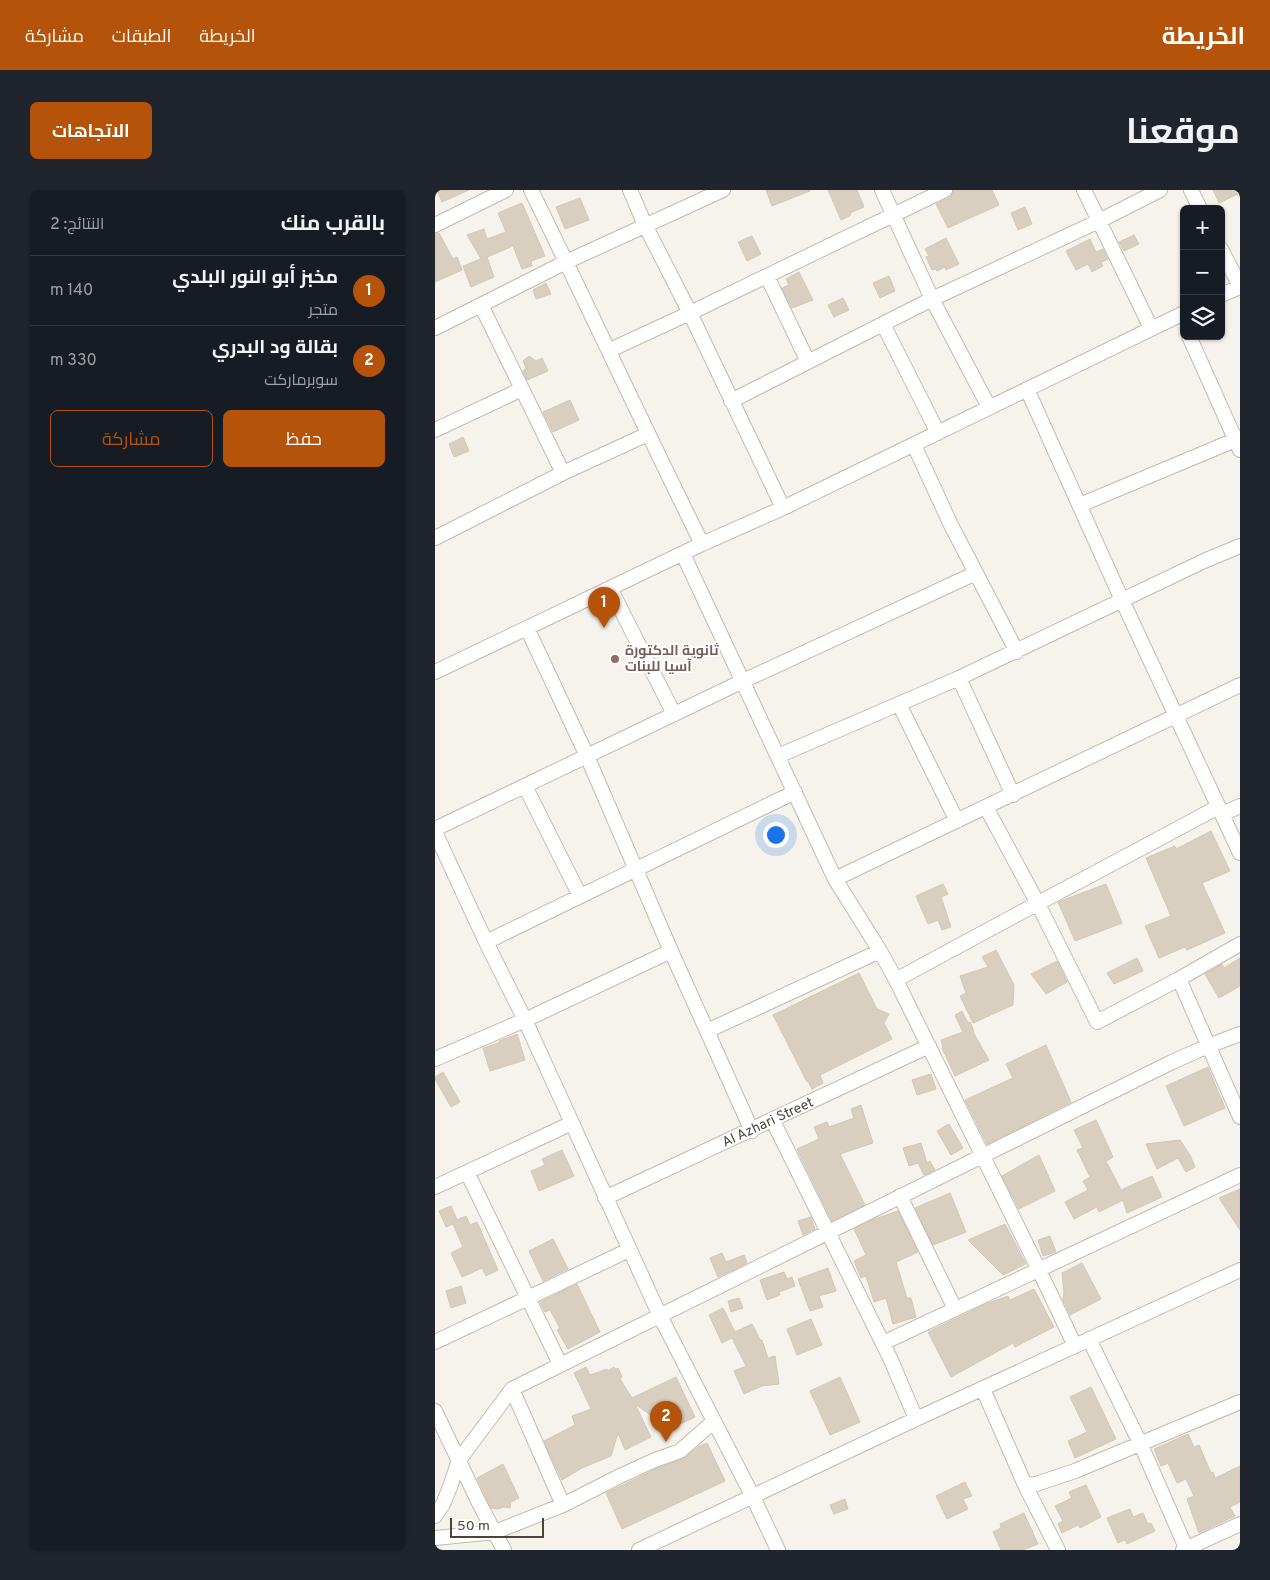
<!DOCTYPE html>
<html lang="ar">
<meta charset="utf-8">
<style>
:root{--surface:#171b24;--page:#20242c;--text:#f1f3f6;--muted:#9ea1a6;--line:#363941;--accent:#b45309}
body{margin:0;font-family:Overpass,Cairo,sans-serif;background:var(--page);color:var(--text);direction:rtl}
.controls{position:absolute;right:15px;top:15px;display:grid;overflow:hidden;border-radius:8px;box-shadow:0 1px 4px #0004}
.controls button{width:45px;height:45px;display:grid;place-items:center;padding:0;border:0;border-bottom:1px solid var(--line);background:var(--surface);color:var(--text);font:25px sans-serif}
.scale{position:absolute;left:15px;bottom:12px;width:94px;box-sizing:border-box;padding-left:5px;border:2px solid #4b4439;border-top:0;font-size:14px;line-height:18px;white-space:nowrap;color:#4b4439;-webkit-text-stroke:4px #fff;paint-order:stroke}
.you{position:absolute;left:340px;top:644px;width:18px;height:18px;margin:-12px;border:4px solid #fff;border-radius:50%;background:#1a73e8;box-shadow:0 0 0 8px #1a73e833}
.badge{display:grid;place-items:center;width:32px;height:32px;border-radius:50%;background:var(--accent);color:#fff;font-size:16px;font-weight:700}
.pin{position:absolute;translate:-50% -41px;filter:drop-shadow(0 1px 2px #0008)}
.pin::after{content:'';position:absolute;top:26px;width:18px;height:15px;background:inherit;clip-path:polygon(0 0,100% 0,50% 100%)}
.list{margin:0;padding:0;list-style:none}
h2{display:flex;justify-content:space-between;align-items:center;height:65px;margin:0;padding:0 20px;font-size:21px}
h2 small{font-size:16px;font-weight:400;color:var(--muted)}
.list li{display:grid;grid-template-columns:32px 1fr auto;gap:15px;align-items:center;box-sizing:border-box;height:70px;padding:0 20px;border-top:1px solid var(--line)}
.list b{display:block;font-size:19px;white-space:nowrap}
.list p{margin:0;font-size:16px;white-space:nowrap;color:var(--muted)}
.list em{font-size:16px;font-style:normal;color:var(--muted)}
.actions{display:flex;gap:10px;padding:15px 20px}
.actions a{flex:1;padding:11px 0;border:1px solid var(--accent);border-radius:8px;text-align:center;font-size:18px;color:var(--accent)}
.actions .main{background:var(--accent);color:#fff}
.icon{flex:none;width:28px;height:28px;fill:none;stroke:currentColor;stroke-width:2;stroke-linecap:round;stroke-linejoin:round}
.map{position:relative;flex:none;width:805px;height:1360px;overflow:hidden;direction:ltr;border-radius:8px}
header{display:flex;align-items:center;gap:30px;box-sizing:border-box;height:70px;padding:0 25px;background:var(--accent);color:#fff}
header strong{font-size:24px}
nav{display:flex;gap:28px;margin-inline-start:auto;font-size:18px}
.intro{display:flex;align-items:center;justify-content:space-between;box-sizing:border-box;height:120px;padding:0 30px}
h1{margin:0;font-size:35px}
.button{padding:12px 22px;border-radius:8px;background:var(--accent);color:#fff;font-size:18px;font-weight:700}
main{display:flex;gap:30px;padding:0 30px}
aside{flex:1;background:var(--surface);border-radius:8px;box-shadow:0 1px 4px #0004}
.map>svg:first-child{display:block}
.building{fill:#d8cfc1;stroke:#d3c7b4}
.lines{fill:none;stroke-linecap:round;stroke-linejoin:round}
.minor-casing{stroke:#c2bbae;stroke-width:16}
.minor{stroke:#fff;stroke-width:14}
.education-dot{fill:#8d6e63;stroke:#fff;stroke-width:2}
.labels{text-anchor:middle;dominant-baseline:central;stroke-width:4;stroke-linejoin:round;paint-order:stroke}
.education-label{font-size:14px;font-weight:bold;fill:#785e54;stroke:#fff;text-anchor:start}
.street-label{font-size:14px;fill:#4b4439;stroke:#fff}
</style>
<header>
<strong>الخريطة</strong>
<nav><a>الخريطة</a><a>الطبقات</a><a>مشاركة</a></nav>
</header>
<div class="intro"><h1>موقعنا</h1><a class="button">الاتجاهات</a></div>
<main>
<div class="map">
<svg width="805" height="1360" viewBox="0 0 805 1360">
<rect width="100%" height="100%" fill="#f6f3ec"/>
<!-- building -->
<path class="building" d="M2,0H34L7,12Z
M331,0H375V1L337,16Z
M393,0H422L429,17L415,23L416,25L406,30Z
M519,0H557L564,15L513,38L501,14L514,8Z
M778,0H805V3L784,13Z
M145,8L154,30L130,39L121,17Z
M87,13L110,66L96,71L97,76L87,79L78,56L52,67L59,87L36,97L28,76L46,69L32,45L49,39L52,49L71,42L63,23Z
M590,17L597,34L583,40L576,23Z
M4,43L18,69L22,67L27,80L0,92V44Z
M699,45L704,54L689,61L684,52Z
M317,46L326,64L312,71L303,52Z
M511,48L524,74L511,80L510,77L502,81L501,79L497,80L491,67L494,66L490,59Z
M655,49L661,62L668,59L673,69L666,72L668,76L657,82L653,74L641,80L631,61Z
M364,82L378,110L357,118L347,98L354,95L351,89Z
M454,86L460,101L445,108L438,93Z
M111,93L116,104L101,109L98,100Z
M408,108L414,120L399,127L393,115Z
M94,166L101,171L107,168L113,181L92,190L88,181L91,178L88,171Z
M135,210L144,230L118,242L108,222Z
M28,247L34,261L19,267L14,254Z
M776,641L795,681L767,693L790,743L752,760L750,757L724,768L710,736L736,726L711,668L740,656L741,659Z
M508,694L513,704L506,707L516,737L507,740L503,730L493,734L481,706Z
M671,694L687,733L640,751L623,712Z
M561,760L579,795L578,815L538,833L525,806L531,803L525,786L553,777L547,767Z
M702,768L708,781L679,794L672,783Z
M805,768V796L784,808L770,784L787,774L789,778Z
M622,771L632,792L611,804L596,784Z
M424,783L442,819L454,824L449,833L457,849L385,885L388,893L377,899L373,891L372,892L338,825Z
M527,821L533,833L535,832L539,841L538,842L554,870L520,886L507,858L508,857L506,850L528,842L520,825Z
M82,844L90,870L55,881L48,858L64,853V851Z
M611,855L636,912L552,954L530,910L578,888L571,874Z
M773,877L790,918L749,936L731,896Z
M8,882L25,912L16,917L0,889V887Z
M496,884L501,899L482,905L477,890Z
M426,915L438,953L405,964L430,1015L397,1031L362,959L384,949L379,937L392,932L394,937L419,928L416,919Z
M661,930L678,967L671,971L686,1000L717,986L727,1007L692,1023L688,1010L664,1022L662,1017L639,1029L630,1012L653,1000L648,991L655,987L642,960L648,958L639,940Z
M514,934L528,958L516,965L502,941Z
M745,950L755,965L760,977L751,982L743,968L722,979L711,954Z
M486,953L492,973L495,971L500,980L489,985L483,973L474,976L468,958Z
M127,960L139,986L104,1001L96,981L110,975L107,969Z
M604,965L620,1001L584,1019L567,986Z
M805,999V1040L784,1008Z
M515,1003L531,1042L498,1055L480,1018Z
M16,1016L22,1030L31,1026L35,1035L42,1032L63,1080L51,1086L47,1078L27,1087L16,1063L28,1057L18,1034L11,1037L4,1021Z
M463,1021L483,1062L461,1072L472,1108H476L481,1127L458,1134L451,1108L439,1112L431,1086L426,1088L419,1071L431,1065L419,1039L437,1030Z
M376,1027L380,1039L368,1045L363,1031Z
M570,1034L591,1074L568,1085L533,1050Z
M615,1046L621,1062L608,1066L603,1050Z
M118,1049L133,1079L108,1091L94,1061Z
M287,1063L291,1072L309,1065L312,1073L283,1087L275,1068Z
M647,1073L666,1109L635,1125L628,1110L629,1102L627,1083Z
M393,1078L401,1101L384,1106L388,1117L375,1121L363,1089Z
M349,1082L352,1089L357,1087L360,1096L344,1102L345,1105L332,1110L325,1090Z
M142,1094L165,1142L133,1159L122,1140L125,1138L115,1120L110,1122L105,1112Z
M26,1096L31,1113L16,1118L11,1101Z
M599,1099L619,1137L580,1157L578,1153L516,1187L493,1142L551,1114L573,1106L575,1110Z
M304,1108L308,1118L296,1122L293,1111Z
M288,1118L300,1142L317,1134L326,1151L327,1150L333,1168L340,1166L344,1194L327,1196L309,1204L299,1181L311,1176L297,1148L287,1153L274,1125Z
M376,1129L387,1155L362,1165L352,1139Z
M151,1177L155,1185L172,1179L173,1181L179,1177L180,1179L183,1178L187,1187L185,1189L197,1208L241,1187L260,1227L235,1239L200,1214L216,1247L190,1260L183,1243L176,1266L147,1278L127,1290L109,1251L140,1235L137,1226L156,1219L139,1183Z
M405,1187L425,1232L395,1245L375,1201Z
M656,1197L681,1249L640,1268L633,1251L652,1242L635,1207Z
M753,1244L759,1257L764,1255L776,1283L778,1282L780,1288L805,1276V1312L795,1317L800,1326L764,1343L752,1309L759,1306L751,1289L742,1293L733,1273L726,1276L719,1259Z
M272,1253L290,1291L187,1339L171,1303L223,1278L248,1269L263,1257Z
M68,1274L84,1308L76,1312L75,1318L69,1317L63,1319L56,1318L42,1288Z
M530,1292L537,1306L528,1309L533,1319L512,1329L501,1306Z
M651,1295L666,1327L645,1338L643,1335L627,1343L623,1334L628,1331L620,1316L637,1308L634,1302Z
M410,1309L413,1319L399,1324L395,1315Z
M695,1319L698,1327L708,1323L713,1334L716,1333L720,1341L692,1354L690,1350L683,1353L672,1328Z
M589,1323L603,1354L588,1360H566L558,1342L566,1338L565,1334Z"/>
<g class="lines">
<!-- minor casing -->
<g class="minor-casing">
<path id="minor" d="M96,0C154,118 209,237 267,354
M195,0L210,35L255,123L348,318
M447,0L497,109L554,217
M649,0L716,138
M756,0L765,19
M0,35L71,0
M786,59L805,96
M332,86L373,172
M786,105L805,97
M46,115L128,283
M448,134L503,243
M0,138L131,72L288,0
M754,146L805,260
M175,160L255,123L510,0
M592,199L687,410L805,663
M296,211L497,109L664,31L725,0
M0,240L87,199
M479,255L516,335L582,462
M645,315L805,248
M0,348L128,283L213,244
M248,364L400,689L445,761L461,790L604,1080L640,1156
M175,398L239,524
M92,438L152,566L236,761L317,941
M0,482L267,354L348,318L749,123
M524,488L578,605
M464,514L522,631
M343,566L524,488L769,371L805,356
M90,596L145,706
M551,617L602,712L662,832L744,789L805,754
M787,624L805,616
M0,639L308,491L541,383
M0,642L51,752L90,830L225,1126L318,1307L343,1360
M400,689L805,495
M51,752L360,602
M744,789L805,927
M461,790C568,731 676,675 783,617
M272,841L445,761
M0,869L90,830L236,761
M338,931L456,1170L481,1229
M32,982L125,1174
M0,997L137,933
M465,1006L520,1119
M170,1008L494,856
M654,1149L706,1255L752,1360
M0,1152L194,1060
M448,1153L805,985
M77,1199L128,1315
M548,1199L590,1295L623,1360
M0,1221L44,1313L69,1360
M590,1295L601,1294L640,1281L805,1212
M0,1326L8,1314L15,1297L24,1270L77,1199L737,872L773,856L805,844
M0,1348L60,1342L128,1315L185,1286L220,1270L245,1261L278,1232
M204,1360L481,1229L805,1080
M748,1360L805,1334"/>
</g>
<!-- minor -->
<use href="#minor" class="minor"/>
</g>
<!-- markers -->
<circle class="education-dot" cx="180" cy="469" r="5"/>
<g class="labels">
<!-- education labels -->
<g class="education-label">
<text x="190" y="461">ثانوية الدكتورة<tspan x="190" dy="16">آسيا للبنات</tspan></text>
</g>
<!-- street labels -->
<g class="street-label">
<text transform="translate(333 933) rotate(-25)">Al Azhari Street</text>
</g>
</g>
</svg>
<div class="controls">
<button>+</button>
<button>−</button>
<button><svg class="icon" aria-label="layers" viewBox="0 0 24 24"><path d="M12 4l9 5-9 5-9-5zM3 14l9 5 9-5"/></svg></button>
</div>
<div class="scale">50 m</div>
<div class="you"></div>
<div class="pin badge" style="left:169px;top:438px">1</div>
<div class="pin badge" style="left:231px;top:1252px">2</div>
</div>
<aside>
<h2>بالقرب منك<small>النتائج: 2</small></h2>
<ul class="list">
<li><span class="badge">1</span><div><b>مخبز أبو النور البلدي</b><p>متجر</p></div><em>140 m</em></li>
<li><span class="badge">2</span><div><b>بقالة ود البدري</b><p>سوبرماركت</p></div><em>330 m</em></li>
</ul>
<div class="actions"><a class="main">حفظ</a><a>مشاركة</a></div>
</aside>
</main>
